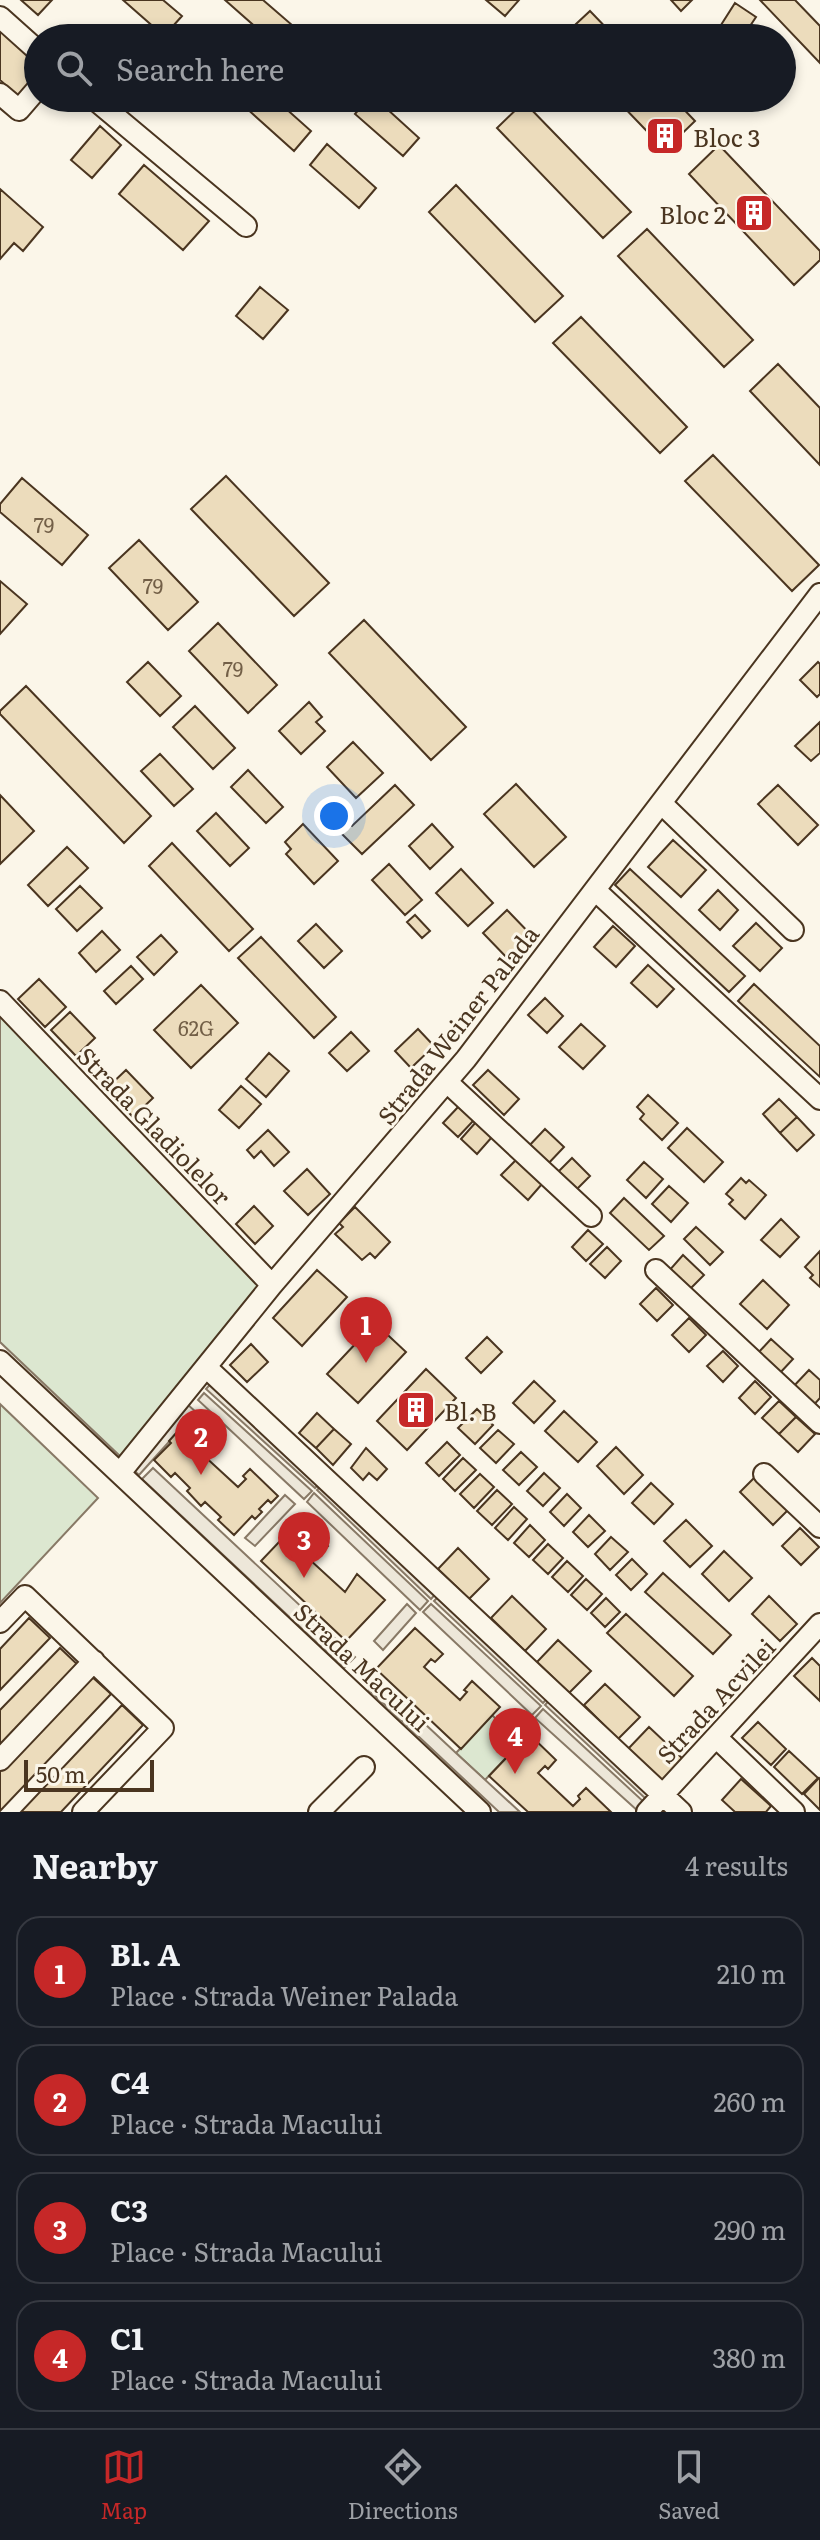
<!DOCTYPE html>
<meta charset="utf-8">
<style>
:root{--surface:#171b24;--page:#20242c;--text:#f1f3f6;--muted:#9ea1a6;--line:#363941;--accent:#c62828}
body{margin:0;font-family:Literata,serif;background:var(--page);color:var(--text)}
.scale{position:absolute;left:24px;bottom:20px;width:130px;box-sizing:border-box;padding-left:8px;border:4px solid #4a3520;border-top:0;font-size:22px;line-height:28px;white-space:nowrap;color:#4a3520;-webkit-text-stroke:6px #fbf6e9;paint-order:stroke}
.you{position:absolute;left:334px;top:816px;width:28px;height:28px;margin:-20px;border:6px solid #fff;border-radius:50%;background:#1a73e8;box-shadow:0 0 0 12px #1a73e833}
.badge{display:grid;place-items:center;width:52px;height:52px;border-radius:50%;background:var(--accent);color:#fff;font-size:26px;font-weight:700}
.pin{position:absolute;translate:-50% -66px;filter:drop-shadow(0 2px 4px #0008)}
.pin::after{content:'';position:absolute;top:42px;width:28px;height:24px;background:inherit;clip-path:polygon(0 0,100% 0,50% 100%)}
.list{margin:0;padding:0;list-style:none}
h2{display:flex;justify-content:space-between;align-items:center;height:104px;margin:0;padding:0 32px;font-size:34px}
h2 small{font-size:26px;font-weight:400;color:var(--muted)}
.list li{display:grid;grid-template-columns:52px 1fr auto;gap:24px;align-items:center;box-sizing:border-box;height:112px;margin:0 16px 16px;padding:0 16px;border:2px solid var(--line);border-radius:24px}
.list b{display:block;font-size:30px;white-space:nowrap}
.list p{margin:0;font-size:26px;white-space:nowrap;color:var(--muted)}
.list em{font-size:26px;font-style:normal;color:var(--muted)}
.icon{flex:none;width:44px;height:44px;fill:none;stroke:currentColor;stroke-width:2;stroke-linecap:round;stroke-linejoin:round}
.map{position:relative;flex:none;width:820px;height:1812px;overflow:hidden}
.search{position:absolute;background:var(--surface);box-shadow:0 4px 12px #0003;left:24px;right:24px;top:24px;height:88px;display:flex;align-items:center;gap:20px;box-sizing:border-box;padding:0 28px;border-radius:44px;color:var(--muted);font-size:30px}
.sheet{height:616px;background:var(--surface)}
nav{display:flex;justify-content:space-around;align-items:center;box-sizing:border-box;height:112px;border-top:2px solid var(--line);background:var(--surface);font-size:22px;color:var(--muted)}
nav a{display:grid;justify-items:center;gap:4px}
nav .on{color:var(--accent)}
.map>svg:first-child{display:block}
.green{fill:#dce7d0;stroke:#887966;stroke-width:2}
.parking{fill:#ede7d9;stroke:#887966;stroke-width:2}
.building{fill:#ecdcbc;stroke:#4a3520;stroke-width:2}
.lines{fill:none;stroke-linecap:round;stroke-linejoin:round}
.minor-casing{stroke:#4a3520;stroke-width:24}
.minor{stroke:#fbf6e9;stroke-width:20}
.labels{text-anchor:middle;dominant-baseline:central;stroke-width:6;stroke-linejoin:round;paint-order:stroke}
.number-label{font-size:20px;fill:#725f47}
.poi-label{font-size:24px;fill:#4a3520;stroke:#fbf6e9;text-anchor:start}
.street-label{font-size:24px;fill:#4a3520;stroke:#fbf6e9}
</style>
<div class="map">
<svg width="820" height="1812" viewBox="0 0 820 1812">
<rect width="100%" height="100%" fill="#fbf6e9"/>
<!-- green -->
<path class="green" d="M0,1008L262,1285L121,1457L0,1342Z
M0,1404L98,1498L0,1603Z
M492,1715L520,1743L485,1780L456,1753Z"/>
<!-- parking -->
<path class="parking" d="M214,1380L322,1481L315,1488L206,1389Z
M204,1393L312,1491L304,1499L198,1400Z
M187,1404L196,1412L139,1475L130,1467Z
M153,1468L355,1657L344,1668L142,1479Z
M324,1483L439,1590L431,1599L317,1490Z
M314,1493L428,1601L420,1610L307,1502Z
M285,1495L295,1504L255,1546L245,1538Z
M442,1593L551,1694L543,1703L434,1601Z
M407,1604L416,1613L383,1650L374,1641Z
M431,1604L541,1706L532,1715L423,1612Z
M378,1680L456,1753L520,1812H499L369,1690Z
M553,1696L654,1790L646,1799L545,1705Z
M543,1709L646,1804L639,1812L535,1718Z"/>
<!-- building -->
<path class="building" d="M21,0H52L38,15Z
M123,0H163L182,16L164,36Z
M225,0H263L292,25L281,38H268Z
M486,0H519L505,16Z
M671,0H692L681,11Z
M760,0H795L820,26V63Z
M735,3L756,17L742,38H730L722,31L725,28L721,25Z
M590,11L616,38H561Z
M0,25L38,58V75L19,97L0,80Z
M252,98H274L311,131L294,151L245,107Z
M368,98H375L419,138L403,156L355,114Z
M615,98H673L695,121L665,150Z
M524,102L631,212L603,238L497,128Z
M100,126L121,145L92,178L71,160Z
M327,144L376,188L359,208L310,165Z
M719,145L820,251V260L794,285L689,174Z
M144,165L209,221L183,250L119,194Z
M456,185L563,296L535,322L429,212Z
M0,189L43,227L23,251L14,243L0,259Z
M647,229L753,340L724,367L618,256Z
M260,287L288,310L263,339L236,316Z
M581,317L687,427L660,453L553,343Z
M778,364L820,408V465L750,391Z
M713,455L819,565L792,591L685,481Z
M226,476L329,583L294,616L191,509Z
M22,478L88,535L62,565L0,512V504Z
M139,540L198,602L168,630L109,568Z
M0,581L27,604L0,634Z
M364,620L466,727L431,760L329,653Z
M218,623L277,685L248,713L189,651Z
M148,662L181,696L160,716L127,682Z
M818,662L820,664V694L817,697L800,680Z
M26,686L151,816L124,843L0,714V711Z
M309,702L322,717L316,722L325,731L301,754L279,731Z
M195,706L235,748L213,769L173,727Z
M820,722V753L811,761L795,746Z
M353,742L383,773L356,798L327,767Z
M160,754L193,789L174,806L141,771Z
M248,770L283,807L266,823L231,787Z
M516,784L566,837L534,867L484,814Z
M395,785L414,805L362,854L336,828L345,820L352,826Z
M778,785L818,825L798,845L758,804Z
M0,795L34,831L0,864Z
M216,813L249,848L230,866L197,831Z
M303,824L338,861L314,884L286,854L291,849L285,842Z
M432,824L453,847L430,869L409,846Z
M673,840L706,870L681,897L648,867Z
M172,843L253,929L229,951L149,866Z
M67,847L88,868L48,906L28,885Z
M389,864L422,900L405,915L372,880Z
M461,869L493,903L468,926L436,893Z
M630,869L745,976L729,992L615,885Z
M80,886L102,908L77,931L56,909Z
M718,890L738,910L720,930L699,910Z
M507,910L535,939L511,962L483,933Z
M415,915L430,931L422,938L407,922Z
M756,923L782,948L760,971L733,946Z
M316,924L342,951L324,968L298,941Z
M613,926L635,946L616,967L594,947Z
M102,931L120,950L96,972L79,953Z
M161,935L177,952L154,975L137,957Z
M261,937L336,1017L314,1038L238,958Z
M648,965L674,989L657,1007L631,983Z
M131,966L143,979L116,1004L104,991Z
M39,979L66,1007L45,1027L18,999Z
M754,984L820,1046V1077L738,1001Z
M201,985L238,1023L191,1068L154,1030Z
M545,998L563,1016L547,1033L528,1015Z
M70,1012L95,1038L76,1056L51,1030Z
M581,1024L605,1046L583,1069L559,1047Z
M418,1029L434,1046L411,1068L395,1051Z
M351,1032L369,1051L347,1071L329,1053Z
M269,1053L289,1071L266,1097L246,1079Z
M126,1070L153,1098L133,1117L106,1089Z
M488,1070L519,1099L504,1115L473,1085Z
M241,1086L261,1104L239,1128L219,1110Z
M648,1095L678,1123L662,1140L640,1119L644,1114L637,1107Z
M779,1099L797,1117L780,1133L763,1114Z
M459,1106L474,1120L458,1137L443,1123Z
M797,1117L814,1135L797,1151L780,1133Z
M476,1122L492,1137L477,1154L461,1139Z
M687,1128L723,1162L704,1182L668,1148Z
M545,1129L564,1147L546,1166L527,1148Z
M268,1130L289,1152L274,1166L261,1151L254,1158L247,1150Z
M572,1158L590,1176L573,1193L555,1175Z
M516,1160L542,1184L528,1200L501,1175Z
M644,1162L663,1179L646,1198L627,1180Z
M307,1169L330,1194L308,1215L284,1191Z
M741,1178L746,1183L749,1180L766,1195L745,1219L729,1204L733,1200L726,1194Z
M669,1186L688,1203L671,1222L652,1204Z
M624,1198L664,1236L649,1250L610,1213Z
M254,1206L273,1226L255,1244L236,1224Z
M355,1207L390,1242L375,1258L370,1253L362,1260L335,1234L343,1227L339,1223Z
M781,1219L799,1237L780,1257L761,1240Z
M696,1227L723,1252L710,1265L684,1239Z
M588,1230L603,1244L586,1261L572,1247Z
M607,1247L621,1261L605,1278L590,1264Z
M820,1251V1287L810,1278L813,1275L805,1267Z
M683,1255L704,1275L688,1291L668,1272Z
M317,1270L347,1297L302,1346L273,1318Z
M763,1280L789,1305L767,1329L740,1304Z
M656,1288L673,1305L657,1321L640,1304Z
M689,1318L706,1335L689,1352L672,1335Z
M375,1323L406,1352L358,1403L327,1374Z
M487,1337L502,1352L481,1373L466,1358Z
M771,1339L793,1359L779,1374L758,1353Z
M251,1344L268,1362L247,1382L230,1365Z
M723,1351L738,1366L723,1382L707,1366Z
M426,1369L456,1398L407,1450L377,1421Z
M809,1370L820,1380V1398L811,1408L791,1389Z
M534,1381L555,1401L534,1423L513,1403Z
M755,1381L771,1397L755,1414L739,1398Z
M779,1401L796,1417L779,1434L762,1418Z
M477,1409L493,1425L475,1444L458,1428Z
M564,1411L597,1442L578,1462L545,1431Z
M317,1413L334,1429L316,1448L299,1433Z
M192,1415L220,1441L214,1448L210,1445L202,1454L238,1487L246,1479L243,1476L250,1469L278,1496L271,1503L268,1500L259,1509L262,1512L255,1519L252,1516L234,1535L218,1520L221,1517L205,1502L201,1506L187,1491L190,1488L175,1473L171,1477L154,1460L171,1443L169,1441L178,1431L180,1434L188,1426L185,1423Z
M796,1417L815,1434L798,1452L779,1434Z
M334,1429L351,1444L333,1465L316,1448Z
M498,1430L514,1444L496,1463L480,1448Z
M447,1442L460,1455L439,1476L426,1463Z
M616,1447L643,1475L624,1494L597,1466Z
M366,1448L387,1469L377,1480L369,1473L363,1480L351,1468Z
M521,1452L537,1467L519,1485L503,1470Z
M463,1458L476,1470L455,1491L443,1479Z
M544,1473L560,1488L543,1506L527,1491Z
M480,1474L494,1487L474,1508L460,1494Z
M756,1476L789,1509L773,1525L740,1492Z
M651,1483L673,1504L654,1524L632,1503Z
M497,1490L512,1504L492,1525L477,1511Z
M567,1494L581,1508L564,1526L550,1512Z
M514,1507L527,1519L508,1540L495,1528Z
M589,1515L605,1531L588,1547L573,1532Z
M300,1520L328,1546L319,1555L316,1552L309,1559L345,1592L357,1574L385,1600L346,1641L261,1561Z
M686,1520L712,1546L690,1567L664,1541Z
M530,1525L545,1540L529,1557L514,1543Z
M800,1528L819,1547L801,1565L782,1546Z
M611,1537L628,1552L610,1570L595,1554Z
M548,1544L563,1558L548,1574L533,1560Z
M458,1548L489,1579L469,1599L438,1569Z
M724,1551L752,1578L729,1601L702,1574Z
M632,1559L647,1574L631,1590L616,1575Z
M567,1561L583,1576L568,1592L552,1577Z
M663,1573L731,1635L713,1654L645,1592Z
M586,1579L602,1594L587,1610L571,1595Z
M512,1596L546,1629L525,1651L491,1618Z
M769,1596L797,1624L780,1641L752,1614Z
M606,1598L620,1612L605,1627L591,1613Z
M626,1614L693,1676L674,1696L607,1633Z
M29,1618L50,1638L0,1690V1649Z
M415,1628L443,1654L435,1662L431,1659L424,1667L460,1700L467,1692L464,1690L472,1681L500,1707L461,1749L376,1669Z
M558,1640L591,1671L569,1693L537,1662Z
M60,1648L80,1667L0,1752V1710Z
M812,1658L820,1666V1701L794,1676Z
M90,1675L111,1694L0,1811V1770Z
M605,1684L640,1717L618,1739L584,1705Z
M122,1705L143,1725L61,1812H21Z
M758,1722L786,1749L771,1765L742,1738Z
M649,1727L683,1759L662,1781L628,1749Z
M529,1734L556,1760L548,1769L545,1766L538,1773L573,1806L580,1799L578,1796L586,1788L611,1812H528L489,1776Z
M789,1751L818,1778L802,1794L774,1767Z
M819,1778L820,1779V1810L804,1794Z
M741,1779L771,1806L766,1812H735L722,1800Z"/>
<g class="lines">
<!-- minor casing -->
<g class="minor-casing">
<path id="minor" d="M0,17L38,51
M0,94L19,110L38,88
M93,98L246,226
M661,803L793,930
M595,890L820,1099
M0,1001L272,1285
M447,1082L591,1216
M656,1270L820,1423
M0,1361L480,1812
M206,1367L681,1812
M120,1473L272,1285L466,1059L820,594
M764,1474L820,1527
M0,1622L25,1596L163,1728L83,1812
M716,1737L794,1812
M0,1760L94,1661
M319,1812L364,1767
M647,1812L820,1624"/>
</g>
<!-- minor -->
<use href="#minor" class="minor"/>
</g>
<!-- icons -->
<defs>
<g id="building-square" transform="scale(2)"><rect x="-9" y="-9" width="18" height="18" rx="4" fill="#c62828" stroke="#fbf6e9"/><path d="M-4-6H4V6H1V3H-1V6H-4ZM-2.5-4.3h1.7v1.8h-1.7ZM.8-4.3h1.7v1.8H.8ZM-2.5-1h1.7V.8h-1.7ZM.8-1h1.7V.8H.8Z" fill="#fff"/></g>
</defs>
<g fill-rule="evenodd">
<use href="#building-square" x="665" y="136"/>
<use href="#building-square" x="754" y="213"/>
<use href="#building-square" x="416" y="1410"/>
</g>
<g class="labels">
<!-- number labels -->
<g class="number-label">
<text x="44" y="524">79</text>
<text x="153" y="585">79</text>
<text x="233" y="668">79</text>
<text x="196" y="1027">62G</text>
</g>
<!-- poi labels -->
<g class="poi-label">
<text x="693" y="136">Bloc 3</text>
<text x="726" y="213" text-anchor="end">Bloc 2</text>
<text x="444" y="1410">Bl. B</text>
</g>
<!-- street labels -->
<g class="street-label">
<text transform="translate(457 1024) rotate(-52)">Strada Weiner Palada</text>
<text transform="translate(155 1125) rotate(46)">Strada Gladiolelor</text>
<text transform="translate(363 1666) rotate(43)">Strada Macului</text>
<text transform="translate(715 1700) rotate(-47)">Strada Acvilei</text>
</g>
</g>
</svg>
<div class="scale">50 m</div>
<div class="you"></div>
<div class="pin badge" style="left:366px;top:1363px">1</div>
<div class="pin badge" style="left:201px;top:1475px">2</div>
<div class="pin badge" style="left:304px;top:1578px">3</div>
<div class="pin badge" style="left:515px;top:1774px">4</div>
<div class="search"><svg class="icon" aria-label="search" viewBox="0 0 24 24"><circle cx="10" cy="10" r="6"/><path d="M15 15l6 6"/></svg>Search here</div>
</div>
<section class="sheet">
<h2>Nearby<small>4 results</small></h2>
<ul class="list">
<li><span class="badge">1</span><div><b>Bl. A</b><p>Place · Strada Weiner Palada</p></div><em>210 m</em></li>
<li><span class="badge">2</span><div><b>C4</b><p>Place · Strada Macului</p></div><em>260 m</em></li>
<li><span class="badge">3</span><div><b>C3</b><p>Place · Strada Macului</p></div><em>290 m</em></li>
<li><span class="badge">4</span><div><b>C1</b><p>Place · Strada Macului</p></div><em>380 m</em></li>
</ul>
</section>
<nav>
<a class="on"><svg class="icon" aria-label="map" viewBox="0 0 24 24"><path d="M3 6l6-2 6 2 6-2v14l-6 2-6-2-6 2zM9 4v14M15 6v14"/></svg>Map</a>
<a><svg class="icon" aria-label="directions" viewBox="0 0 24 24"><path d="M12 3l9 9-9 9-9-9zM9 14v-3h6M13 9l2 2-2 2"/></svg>Directions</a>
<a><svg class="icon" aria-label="saved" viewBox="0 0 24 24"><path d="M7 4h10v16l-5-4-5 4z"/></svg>Saved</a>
</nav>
